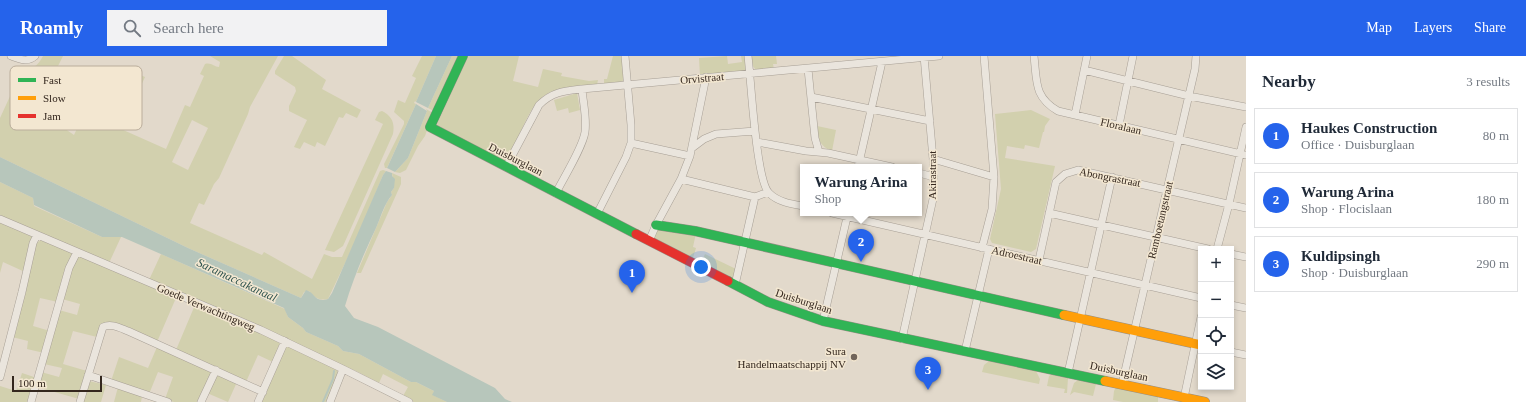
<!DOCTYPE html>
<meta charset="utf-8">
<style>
:root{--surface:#fff;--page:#f2f2f3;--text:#1f2937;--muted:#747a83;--line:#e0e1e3;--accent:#2563eb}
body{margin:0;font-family:"Times New Roman",serif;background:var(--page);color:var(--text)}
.controls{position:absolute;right:12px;bottom:12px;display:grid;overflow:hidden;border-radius:0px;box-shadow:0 2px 6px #0003}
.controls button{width:36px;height:36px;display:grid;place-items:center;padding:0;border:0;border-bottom:1px solid var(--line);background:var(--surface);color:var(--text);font:20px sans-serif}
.scale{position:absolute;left:12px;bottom:10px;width:90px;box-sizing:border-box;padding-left:4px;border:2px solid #34271e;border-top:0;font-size:11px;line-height:14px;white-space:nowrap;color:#34271e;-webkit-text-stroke:3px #f3e7d1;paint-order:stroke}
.you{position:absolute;left:701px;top:211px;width:14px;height:14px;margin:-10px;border:3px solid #fff;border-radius:50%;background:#1a73e8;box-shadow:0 0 0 6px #1a73e833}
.badge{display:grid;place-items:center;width:26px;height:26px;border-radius:50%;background:var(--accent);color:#fff;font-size:13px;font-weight:700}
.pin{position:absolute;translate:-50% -33px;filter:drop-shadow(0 1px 2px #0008)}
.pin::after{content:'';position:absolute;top:21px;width:14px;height:12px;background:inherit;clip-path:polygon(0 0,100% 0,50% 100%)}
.popup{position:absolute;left:800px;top:108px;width:122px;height:52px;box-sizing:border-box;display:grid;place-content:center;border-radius:0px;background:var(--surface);filter:drop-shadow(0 1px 3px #0005);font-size:13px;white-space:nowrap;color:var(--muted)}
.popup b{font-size:15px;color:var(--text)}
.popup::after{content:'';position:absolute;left:50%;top:100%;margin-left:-8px;border:8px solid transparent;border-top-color:var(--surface)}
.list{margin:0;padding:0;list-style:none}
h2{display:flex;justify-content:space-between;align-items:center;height:52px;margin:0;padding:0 16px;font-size:17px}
h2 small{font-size:13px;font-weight:400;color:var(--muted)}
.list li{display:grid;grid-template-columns:26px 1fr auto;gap:12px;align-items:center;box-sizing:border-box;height:56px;margin:0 8px 8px;padding:0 8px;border:1px solid var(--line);border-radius:0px}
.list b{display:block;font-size:15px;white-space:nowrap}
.list p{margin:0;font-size:13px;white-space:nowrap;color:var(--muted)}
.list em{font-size:13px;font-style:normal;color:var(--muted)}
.icon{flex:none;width:22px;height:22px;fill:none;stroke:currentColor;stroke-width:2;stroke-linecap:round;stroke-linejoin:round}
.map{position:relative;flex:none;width:1246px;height:346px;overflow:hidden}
header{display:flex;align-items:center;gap:24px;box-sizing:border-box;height:56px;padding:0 20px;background:var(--accent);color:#fff}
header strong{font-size:19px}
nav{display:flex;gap:22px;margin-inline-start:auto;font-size:14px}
.search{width:280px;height:36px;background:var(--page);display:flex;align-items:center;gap:10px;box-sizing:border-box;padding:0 14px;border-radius:0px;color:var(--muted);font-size:15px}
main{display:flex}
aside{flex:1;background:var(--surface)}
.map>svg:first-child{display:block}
.green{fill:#d2d0ae;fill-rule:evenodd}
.water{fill:#b7c6bb}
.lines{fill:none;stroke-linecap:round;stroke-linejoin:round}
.stream{stroke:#b7c6bb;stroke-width:2}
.street-casing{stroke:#a79f95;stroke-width:8}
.fast-casing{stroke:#968e85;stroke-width:10}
.slow-casing{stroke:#968e85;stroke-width:10}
.jam-casing{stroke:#968e85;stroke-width:10}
.street{stroke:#eae5dd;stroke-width:7}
.fast{stroke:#30b455;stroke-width:9}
.slow{stroke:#ff9f0a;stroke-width:9}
.jam{stroke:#e5322d;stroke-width:9}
.poi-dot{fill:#71655b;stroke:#f3e7d1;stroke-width:1.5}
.labels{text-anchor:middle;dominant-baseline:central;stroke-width:3;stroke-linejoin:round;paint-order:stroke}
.street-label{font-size:11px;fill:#34271e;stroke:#f3e7d1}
.poi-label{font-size:11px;fill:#34271e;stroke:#f3e7d1;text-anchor:end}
.water-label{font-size:12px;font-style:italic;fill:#2e534e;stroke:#f3e7d1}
.key{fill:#f3e7d1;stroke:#baad9b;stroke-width:1}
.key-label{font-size:11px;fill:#34271e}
</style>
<header>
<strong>Roamly</strong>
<div class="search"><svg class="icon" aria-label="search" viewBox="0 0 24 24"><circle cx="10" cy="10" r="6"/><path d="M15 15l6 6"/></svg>Search here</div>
<nav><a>Map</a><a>Layers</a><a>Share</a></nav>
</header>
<main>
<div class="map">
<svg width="1246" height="346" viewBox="0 0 1246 346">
<rect width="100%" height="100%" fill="#e2d9cb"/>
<!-- green -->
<path class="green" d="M43,0H63L57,12L70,19L58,68L74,79L101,21L122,30L129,14L145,21L121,73L166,93L185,49L190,51L204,20L200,18L205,8C211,6 214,11 219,11L220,6L210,0H278L250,51L248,58L219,122L214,128L204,149L199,147L190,167L262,199L264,196L312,223L324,198L332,201H342L380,115L383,114L386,115L383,119L357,182L328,243C319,245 315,242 309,235L304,236L301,242L188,192L0,101V62L23,12C34,14 38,9 43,0ZM192,64L208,72L188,114L172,106Z
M284,0H292L326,24L322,33L361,54L357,62L346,57L343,62L339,61L325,90L317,86L315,91L304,86L300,93L294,91L307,64L289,55V50L296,35L295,31L275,18V15Z
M422,0H436L416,46L415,45L414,47L416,48L387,112H385L384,108L404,68V65L394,56L398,44L405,47L416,22L412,20Z
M452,0H460L434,55L428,52Z
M468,0H519L513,25L538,31L543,13L562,17L561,20L589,25L598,24L597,29C584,31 563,32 551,36C527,45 520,87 505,105L438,71L437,68Z
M613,0H622L624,24L621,26L604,28V23H607Z
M727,0L728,8L742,6L741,0H746V15L700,20L699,2Z
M751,0H776L777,8H773L774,13L756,14L752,9Z
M577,37L580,54L569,57L568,52L557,55L554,44Z
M426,53L433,57L425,80L418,90L406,114L400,117L395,116L408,102L427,55Z
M1031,54L1050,63L1045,70L1044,76H1043L1039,92L1025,89L1024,93L1007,90L1005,102L1055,110L1036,193L1031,196L992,187L990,183L1001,133L995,58Z
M382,55C392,60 395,67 393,78L343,190L334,196L325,194L383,68L375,64L379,56Z
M817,70L836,74L832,95C820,91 817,82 817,70Z
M392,117L401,121V128L361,217H357L387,146L392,139L391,136L394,132Z
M0,126L33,142L34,150L102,181H121L109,207L0,160Z
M0,166L34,181L25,216L3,206L0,217Z
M658,172L696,177L693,191L696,192L693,202L655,184L654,179Z
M41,184L74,197L58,246L40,242L33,270L50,275L44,297L27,293L28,285L12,281L35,188Z
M161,198L285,253L288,261L303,272L306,276L338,290L343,295L359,298L411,326H416L434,335L433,339L447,346H414L403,340L408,331L383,318L379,327L354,314H352L149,224Z
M705,198L736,213L734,222L732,223L701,207Z
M78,199L176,242L157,286L110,267L97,281L73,275L63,308L87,315L79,343L37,331L41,316L59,321L62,312L44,308L59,254L77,259L80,248L62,243L69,217Z
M195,249L271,281L280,287L273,306L258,299L246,326L176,294Z
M291,290L337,312L338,318L328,346H261L285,293L287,291Z
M157,291L212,316L199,346H174L165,343L173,321L158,316L149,338L111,325L119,301L148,312Z
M989,305L1035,313L1040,323L1039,328L982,316L984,309Z
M22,317L37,322L29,346H0V330L16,335Z
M1052,318L1068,322L1067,337H1064L1065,333L1047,330L1049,320Z
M217,319H220L237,326L228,346L207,337Z
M1078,324L1095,326L1096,328L1093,340L1074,336L1070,339L1074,327Z
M89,325L106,329L101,346H83Z
M118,331L142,340L141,346H114Z
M1116,331L1158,341V346H1123L1113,344L1114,335Z"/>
<!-- water -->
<path class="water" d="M436,0H452L428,52L416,46Z
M416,48L427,55L408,102L395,116L387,112L388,110Z
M0,101L188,192L301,242L306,234C316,237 314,247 328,243L332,237L383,119L386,115L392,117V120L395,123L394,132L391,136L392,139C384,148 381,161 376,172C364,197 353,223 345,250L354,262L378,271L495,332L505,343L512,346H447L432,339L434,335L416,326H411L359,298L343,295L338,290L306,276L303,272L288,261L284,252L122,181H102L34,149L33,142L0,126Z"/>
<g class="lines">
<!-- stream -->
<path class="stream" d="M323,346L333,323L334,315"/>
<!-- street casing -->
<g class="street-casing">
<path id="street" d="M11,0C19,3 27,7 35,0
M748,0C751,24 756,124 769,137C778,146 791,148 803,150
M1034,0C1037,26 1034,41 1058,55L1246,99
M808,13L815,82L819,96
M1084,14L1189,40L1246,51
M811,41L930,65
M1075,59L1087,0
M1119,69L1133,0
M757,86L806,95L828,97L892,111
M631,87L690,100
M692,92L704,83L716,78L755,75
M933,103L994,121
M506,111L539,49C552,36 563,35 582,33L939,0
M858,111L882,6
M919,117L934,121
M681,123L755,141L768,136
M556,137C564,121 583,91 585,76C587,62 583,46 582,33
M832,157L1201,242
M1049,157L1208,193
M597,158L626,101L631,87V69L625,0
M0,163L261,274L343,313L409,346
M649,185L656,169L681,123L690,100L706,21
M982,192L992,153L994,121L984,0
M1217,193L1229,148L1246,71
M1231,198L1246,201
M1039,204L1056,126L1065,118L1078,114L1246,152
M735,229L755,141
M1231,249L1246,252
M823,265L848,157
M902,283L933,143V103L924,0
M965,295L989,193
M1231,296L1246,299
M1068,317L1112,121
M88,319L168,346
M0,321L22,236L33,187L37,179
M1122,328L1195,13L1196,0
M1184,342L1201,261
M31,346L69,212L77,196
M80,346L103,271C111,267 120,272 128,275L263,336
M201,346L216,314
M258,346L285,285
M330,346L343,313"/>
</g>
<!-- fast casing -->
<g class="fast-casing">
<path id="fast" d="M463,0L430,71L636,178
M656,169L695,175L1064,259
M728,225L768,246L823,265L1105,325"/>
</g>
<!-- slow casing -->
<g class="slow-casing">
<path id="slow" d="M1064,259L1201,289
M1105,325L1205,346"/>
</g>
<!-- jam casing -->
<g class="jam-casing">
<path id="jam" d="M636,178L728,225"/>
</g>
<!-- street -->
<use href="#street" class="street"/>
<!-- fast -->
<use href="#fast" class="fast"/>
<!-- slow -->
<use href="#slow" class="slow"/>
<!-- jam -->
<use href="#jam" class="jam"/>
</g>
<!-- markers -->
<circle class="poi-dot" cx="854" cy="301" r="4"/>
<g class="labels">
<!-- street labels -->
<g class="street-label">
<text transform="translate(702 22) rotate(-5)">Orvistraat</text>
<text transform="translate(1121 70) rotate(13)">Floralaan</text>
<text transform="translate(516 103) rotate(27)">Duisburglaan</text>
<text transform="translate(932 119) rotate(-90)">Akirastraat</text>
<text transform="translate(1110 121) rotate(11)">Abongrastraat</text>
<text transform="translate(1160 164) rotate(-77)">Ramboetangstraat</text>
<text transform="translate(1017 199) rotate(13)">Adroestraat</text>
<text transform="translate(804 245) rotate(18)">Duisburglaan</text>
<text transform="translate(206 251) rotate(23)">Goede Verwachtingweg</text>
<text transform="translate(1119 315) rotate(12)">Duisburglaan</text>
</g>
<!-- poi labels -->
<g class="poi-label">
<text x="846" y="295">Sura<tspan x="846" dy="13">Handelmaatschappij NV</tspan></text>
</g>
<!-- water labels -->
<g class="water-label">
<text transform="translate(237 224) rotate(25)">Saramaccakanaal</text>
</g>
</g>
<!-- legend -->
<rect x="10" y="10" width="132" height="64" rx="6" class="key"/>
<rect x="18" y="22" width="18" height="4" fill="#30b455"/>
<rect x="18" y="40" width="18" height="4" fill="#ff9f0a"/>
<rect x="18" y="58" width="18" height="4" fill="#e5322d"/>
<g class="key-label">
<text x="43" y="28">Fast</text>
<text x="43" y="46">Slow</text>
<text x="43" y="64">Jam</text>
</g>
</svg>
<div class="controls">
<button>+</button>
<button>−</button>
<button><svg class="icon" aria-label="locate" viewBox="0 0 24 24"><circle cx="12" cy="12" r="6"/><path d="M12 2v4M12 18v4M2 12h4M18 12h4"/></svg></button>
<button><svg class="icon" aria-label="layers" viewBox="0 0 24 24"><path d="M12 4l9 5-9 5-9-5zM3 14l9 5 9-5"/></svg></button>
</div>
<div class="scale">100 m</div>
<div class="you"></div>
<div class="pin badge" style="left:632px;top:237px">1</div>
<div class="pin badge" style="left:861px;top:206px">2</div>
<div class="popup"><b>Warung Arina</b>Shop</div>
<div class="pin badge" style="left:928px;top:334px">3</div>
</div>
<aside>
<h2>Nearby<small>3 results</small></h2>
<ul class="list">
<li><span class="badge">1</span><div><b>Haukes Construction</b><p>Office · Duisburglaan</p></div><em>80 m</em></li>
<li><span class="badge">2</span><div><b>Warung Arina</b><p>Shop · Flocislaan</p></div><em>180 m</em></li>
<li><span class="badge">3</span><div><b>Kuldipsingh</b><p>Shop · Duisburglaan</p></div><em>290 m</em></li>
</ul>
</aside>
</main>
